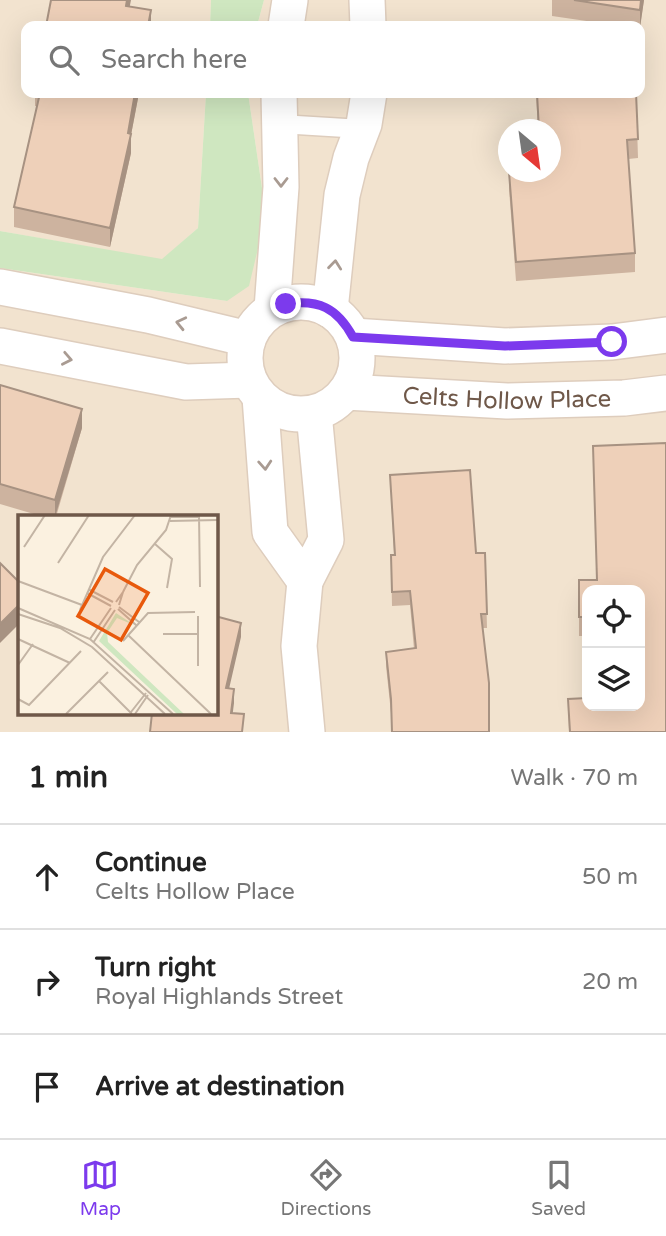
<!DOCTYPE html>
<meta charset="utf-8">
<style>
:root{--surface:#fff;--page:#f6f6f6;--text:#222;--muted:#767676;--line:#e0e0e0;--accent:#7c3aed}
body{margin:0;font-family:"Varela Round",sans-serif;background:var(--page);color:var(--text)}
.controls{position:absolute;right:21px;bottom:21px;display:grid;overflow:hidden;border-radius:14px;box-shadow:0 7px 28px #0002}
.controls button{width:63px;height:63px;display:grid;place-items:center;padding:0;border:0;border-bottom:2px solid var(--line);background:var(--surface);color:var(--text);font:35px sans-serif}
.compass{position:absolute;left:498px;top:119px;width:63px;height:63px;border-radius:50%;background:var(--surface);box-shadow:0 7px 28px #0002;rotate:151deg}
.stop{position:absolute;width:21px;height:21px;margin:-16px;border:5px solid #7c3aed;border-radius:50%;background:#fff}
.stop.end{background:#7c3aed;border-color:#fff;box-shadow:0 2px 7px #0008}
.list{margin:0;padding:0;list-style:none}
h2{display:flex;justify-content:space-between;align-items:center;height:91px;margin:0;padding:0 28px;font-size:30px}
h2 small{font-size:23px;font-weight:400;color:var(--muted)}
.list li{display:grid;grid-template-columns:46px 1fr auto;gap:21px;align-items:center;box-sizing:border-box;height:105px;padding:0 28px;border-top:2px solid var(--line)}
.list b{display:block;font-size:26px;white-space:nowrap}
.list p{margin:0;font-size:23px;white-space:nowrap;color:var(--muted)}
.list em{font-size:23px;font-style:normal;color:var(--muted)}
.icon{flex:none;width:38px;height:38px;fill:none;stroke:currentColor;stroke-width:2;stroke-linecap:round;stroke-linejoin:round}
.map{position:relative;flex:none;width:666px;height:732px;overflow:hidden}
.search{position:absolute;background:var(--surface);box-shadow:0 7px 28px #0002;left:21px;right:21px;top:21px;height:77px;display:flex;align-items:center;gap:18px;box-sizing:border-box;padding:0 24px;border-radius:14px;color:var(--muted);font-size:26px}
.sheet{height:406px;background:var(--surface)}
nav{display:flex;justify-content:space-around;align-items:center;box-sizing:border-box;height:98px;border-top:2px solid var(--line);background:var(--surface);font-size:19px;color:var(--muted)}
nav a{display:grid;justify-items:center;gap:4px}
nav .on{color:var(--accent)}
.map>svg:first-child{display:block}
.residential{fill:#f2e3cf;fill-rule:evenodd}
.green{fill:#cfe7c0}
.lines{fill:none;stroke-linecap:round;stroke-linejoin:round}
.service-casing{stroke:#decdbd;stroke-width:21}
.minor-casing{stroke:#decdbd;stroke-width:38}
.service{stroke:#fff;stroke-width:18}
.minor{stroke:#fff;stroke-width:35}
.wall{fill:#cdb39f}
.shaded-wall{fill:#a79282}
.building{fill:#eed0b9;stroke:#a79282;stroke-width:2}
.oneway{stroke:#a99b92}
.route{stroke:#7c3aed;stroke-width:9}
.labels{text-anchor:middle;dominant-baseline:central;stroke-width:5;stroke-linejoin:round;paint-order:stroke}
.street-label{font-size:24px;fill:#6f5849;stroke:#fef5e6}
.inset-road{fill:none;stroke:#c3b4a4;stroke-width:2}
.view{fill:#e8590c;fill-opacity:0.15;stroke:#e8590c;stroke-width:3.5}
.inset-edge{fill:none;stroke:#6f5849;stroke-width:3.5}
</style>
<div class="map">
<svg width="666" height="732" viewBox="0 0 666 732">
<rect width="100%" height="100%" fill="#fbf1e0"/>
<!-- residential -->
<path class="residential" d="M0,0H211L210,26H26V93H206L198,228L162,260L0,231Z
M264,0H666V732H0V268L227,301L266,215L248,93H640V26H257ZM508,130H550V172H508ZM19,517H215V713H19ZM587,590H640V706H587Z"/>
<!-- green -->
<path class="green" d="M211,0H264L257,26H210Z
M206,93H248L266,215L249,286L227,301L0,268V231L162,259L198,228Z"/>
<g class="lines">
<!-- service casing -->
<g class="service-casing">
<path id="service" d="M280,124L362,129"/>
</g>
<!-- minor casing -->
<g class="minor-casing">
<g id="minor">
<path d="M367,0L368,26"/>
<path d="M286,26L290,0"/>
<path d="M0,287L148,315L248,339"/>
<circle cx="301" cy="358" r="56"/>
<path d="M272,309L281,187L279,93"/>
<path d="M330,310L342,195L351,158L364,124L369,93"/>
<path d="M353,336L505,346L612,342L666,335"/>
<path d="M0,346L186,382L249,380"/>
<path id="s1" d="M346,392L507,401L624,398L666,393"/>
<path d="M260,397L270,532L305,581L326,540L314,413"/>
<path d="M305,581L299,646L307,732"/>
</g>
</g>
<!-- service -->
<use href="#service" class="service"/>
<!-- minor -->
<use href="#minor" class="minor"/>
</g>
<!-- wall -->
<path class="wall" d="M552,0H644L640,26H621L552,16Z
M35,93H139L131,135V153L110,247L14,227V207L37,106H35Z
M536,93H636L638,158L628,159L635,253V272L516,281L509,189V172H550V130H538Z
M0,385L82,428L56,517H44L0,504Z
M593,446L666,732H569L568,699L640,706L587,590V636H579V580H597Z
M390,475L476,553H485L487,628H483L391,713L386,666V652L414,649L410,605L392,606L391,555H394Z"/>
<!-- shaded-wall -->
<path class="shaded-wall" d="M127,0H131L126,25V6Z
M641,0H644L640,28V10Z
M151,10V26H148Z
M135,93H139L131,135V153L110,247V228Z
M82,409V428L55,517V500Z
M217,541V555L215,563V549Z
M19,605V624L0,643V624Z
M241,623V637L226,702V688Z
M234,689V703L231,727V713Z"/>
<!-- building -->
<path class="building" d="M51,0H127L126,6L151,10L148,26H46Z
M574,0H641L640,10Z
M40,93H135L128,133L131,134L110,228L14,207Z
M537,93H636L638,139L627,140L635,253L516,262L509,172H550V130H539Z
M0,385L82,409L55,500L0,484Z
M666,443V732H570L568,699L587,698V706H640V590H587V617H579V580H597L593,446Z
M470,470L476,553H485L487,614H481L489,683V732H392L391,699L386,652L416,648L410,591L392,592L391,555H395L390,475Z
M0,563L19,582V605L0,624Z
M215,616L241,623L226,688L234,689L231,713L244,714L242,732H150L152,713H215Z"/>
<!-- one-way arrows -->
<defs><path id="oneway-chevron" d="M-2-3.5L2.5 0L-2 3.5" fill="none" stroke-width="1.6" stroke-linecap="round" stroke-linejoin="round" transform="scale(1.75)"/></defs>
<g class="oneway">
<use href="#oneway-chevron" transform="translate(281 182) rotate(90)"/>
<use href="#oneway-chevron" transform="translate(335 265) rotate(-84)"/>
<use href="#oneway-chevron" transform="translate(181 323) rotate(-167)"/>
<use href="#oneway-chevron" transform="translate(67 359) rotate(11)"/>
<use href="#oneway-chevron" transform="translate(265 465) rotate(86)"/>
</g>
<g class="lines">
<!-- route -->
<path class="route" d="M286,304C319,299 337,308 353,337L505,346L612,342"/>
</g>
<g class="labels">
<!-- street labels -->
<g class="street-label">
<text stroke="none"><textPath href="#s1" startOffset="161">Celts Hollow Place</textPath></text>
</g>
</g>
<!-- overview -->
<g transform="translate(18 515)">
<rect width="200" height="200" fill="#fbf1e0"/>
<path d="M98,98L116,110L99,103L89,118L90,127L166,199H159L81,126Z" fill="#cfe7c0"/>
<path class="inset-road" d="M181,0L182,72M153,2H181M152,6L200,5M137,29L154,44L149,73M6,32L27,0M40,48L71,0M0,66L64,90M70,74L95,87M105,77L119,50L148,15L153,0M69,78L93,91M98,87L105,77L101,90M101,92L121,107M0,93L72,124L155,199M100,94L118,110M62,95L85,42L117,0M0,99L42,113L74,132L147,199M145,119H180M110,120L193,199M0,124L52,148M72,124L93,93M105,126L130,98L177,97M75,128L97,95M0,150L15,129M180,151V101M81,166L114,199M0,184L11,190L63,136M113,197L128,178M48,199L90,157M117,199L130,180"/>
<path class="view" d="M87,54L130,78L103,125L60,101Z"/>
<rect width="200" height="200" class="inset-edge"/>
</g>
</svg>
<div class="controls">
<button><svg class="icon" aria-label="locate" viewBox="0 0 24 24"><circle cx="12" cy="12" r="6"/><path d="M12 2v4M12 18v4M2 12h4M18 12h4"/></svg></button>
<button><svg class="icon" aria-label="layers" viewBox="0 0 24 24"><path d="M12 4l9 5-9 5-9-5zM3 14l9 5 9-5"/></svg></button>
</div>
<svg class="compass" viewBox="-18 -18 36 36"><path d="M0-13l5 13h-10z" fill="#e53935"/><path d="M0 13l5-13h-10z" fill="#767676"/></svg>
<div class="stop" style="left:612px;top:342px"></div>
<div class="stop end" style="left:286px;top:304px"></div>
<div class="search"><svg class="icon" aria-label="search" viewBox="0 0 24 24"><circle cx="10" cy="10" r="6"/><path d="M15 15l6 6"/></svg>Search here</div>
</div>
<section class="sheet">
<h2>1 min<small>Walk · 70 m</small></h2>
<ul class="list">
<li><svg class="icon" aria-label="ahead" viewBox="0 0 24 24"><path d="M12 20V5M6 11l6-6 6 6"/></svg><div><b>Continue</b><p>Celts Hollow Place</p></div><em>50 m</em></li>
<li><svg class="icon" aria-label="right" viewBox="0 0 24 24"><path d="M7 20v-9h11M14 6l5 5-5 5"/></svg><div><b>Turn right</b><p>Royal Highlands Street</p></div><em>20 m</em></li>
<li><svg class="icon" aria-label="arrive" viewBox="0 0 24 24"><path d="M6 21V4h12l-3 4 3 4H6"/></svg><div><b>Arrive at destination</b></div></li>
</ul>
</section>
<nav>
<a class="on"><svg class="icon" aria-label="map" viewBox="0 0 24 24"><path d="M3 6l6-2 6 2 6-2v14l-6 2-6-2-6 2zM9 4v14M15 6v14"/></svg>Map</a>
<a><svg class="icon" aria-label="directions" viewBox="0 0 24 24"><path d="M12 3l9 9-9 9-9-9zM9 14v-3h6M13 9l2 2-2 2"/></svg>Directions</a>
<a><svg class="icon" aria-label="saved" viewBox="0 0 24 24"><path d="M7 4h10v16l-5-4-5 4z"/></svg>Saved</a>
</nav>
